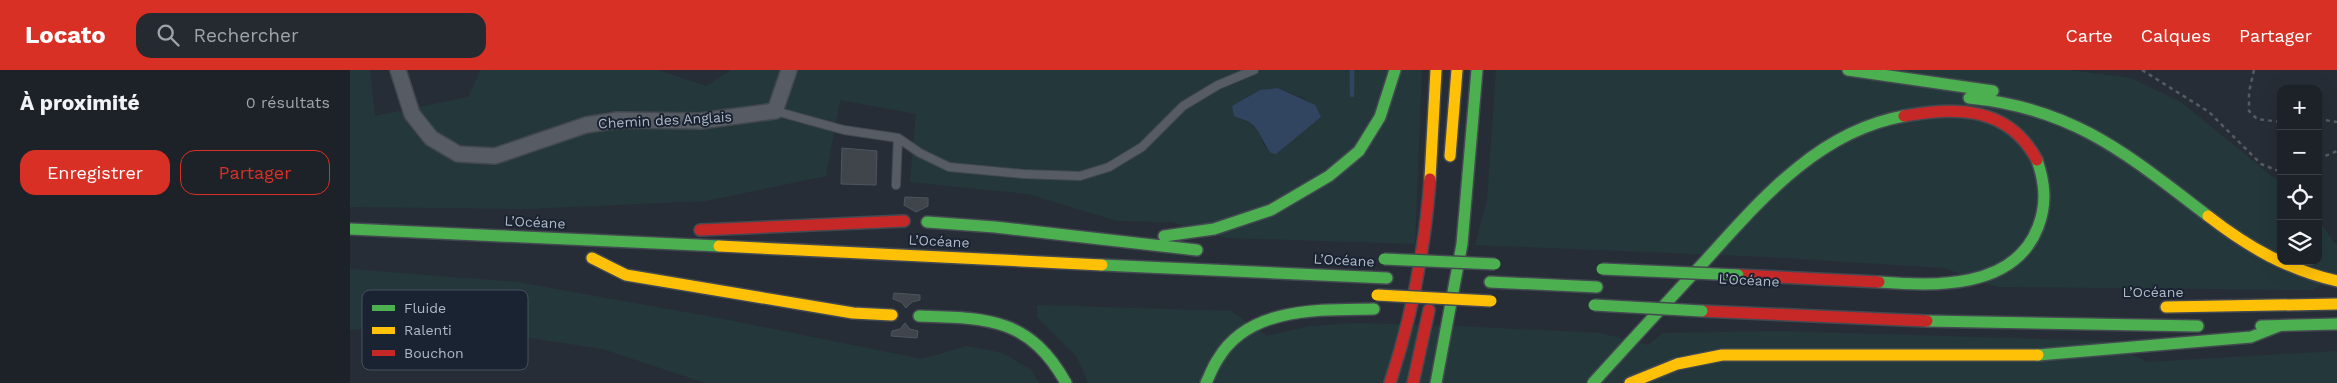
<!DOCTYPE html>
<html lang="fr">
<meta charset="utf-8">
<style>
:root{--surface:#1d2228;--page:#252a30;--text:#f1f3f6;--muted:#a0a4a8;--line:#3b3f45;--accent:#d93025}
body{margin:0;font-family:"Work Sans",sans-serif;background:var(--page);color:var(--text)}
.controls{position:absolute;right:15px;top:15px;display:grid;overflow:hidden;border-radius:10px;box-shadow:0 5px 20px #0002}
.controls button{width:45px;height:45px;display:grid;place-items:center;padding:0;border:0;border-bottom:1px solid var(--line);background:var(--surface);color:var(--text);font:25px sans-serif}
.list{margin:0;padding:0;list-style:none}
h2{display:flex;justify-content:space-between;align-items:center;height:65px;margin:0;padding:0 20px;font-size:21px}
h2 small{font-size:16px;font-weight:400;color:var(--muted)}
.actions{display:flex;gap:10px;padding:15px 20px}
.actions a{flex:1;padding:11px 0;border:1px solid var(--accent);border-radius:15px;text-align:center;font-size:18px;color:var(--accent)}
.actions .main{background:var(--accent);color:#fff}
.icon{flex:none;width:28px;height:28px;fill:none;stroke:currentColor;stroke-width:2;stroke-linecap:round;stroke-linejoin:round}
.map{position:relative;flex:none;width:1987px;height:313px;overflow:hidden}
header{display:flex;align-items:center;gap:30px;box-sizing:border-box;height:70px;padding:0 25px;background:var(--accent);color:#fff}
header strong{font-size:24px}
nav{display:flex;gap:28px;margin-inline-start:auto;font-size:18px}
.search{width:350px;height:45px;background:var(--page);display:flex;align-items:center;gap:12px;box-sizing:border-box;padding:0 18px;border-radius:15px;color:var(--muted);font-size:19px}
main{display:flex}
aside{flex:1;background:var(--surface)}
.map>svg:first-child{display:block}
.green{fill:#24383c;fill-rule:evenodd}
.water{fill:#324560}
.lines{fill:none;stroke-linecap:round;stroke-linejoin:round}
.stream{stroke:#324560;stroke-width:4.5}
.building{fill:#40454c;stroke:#4f555e}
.lane-casing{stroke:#43484f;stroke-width:10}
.street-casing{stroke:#43484f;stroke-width:18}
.fast-casing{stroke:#444951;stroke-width:14}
.slow-casing{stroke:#444951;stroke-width:14}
.jam-casing{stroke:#444951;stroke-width:14}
.path{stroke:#555b61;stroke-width:2.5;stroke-dasharray:4 4;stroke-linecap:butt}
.lane{stroke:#575c64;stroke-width:8}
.street{stroke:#575c64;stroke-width:15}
.fast{stroke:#4caf50;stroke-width:11}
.slow{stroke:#ffc107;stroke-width:11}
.jam{stroke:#c62828;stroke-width:11}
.fast-bridge-casing{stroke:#444951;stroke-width:14;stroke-linecap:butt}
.slow-bridge-casing{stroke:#444951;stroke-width:14;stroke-linecap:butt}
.fast-bridge{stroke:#4caf50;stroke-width:11}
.slow-bridge{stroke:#ffc107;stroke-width:11}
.labels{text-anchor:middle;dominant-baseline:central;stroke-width:4;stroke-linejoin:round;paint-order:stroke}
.street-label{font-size:14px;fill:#b0b9c8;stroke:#1a2331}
.key{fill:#1a2331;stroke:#47505e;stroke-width:1}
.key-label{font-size:14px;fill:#b0b9c8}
</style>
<header>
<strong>Locato</strong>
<div class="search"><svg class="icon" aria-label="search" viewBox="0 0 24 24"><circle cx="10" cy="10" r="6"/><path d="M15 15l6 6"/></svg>Rechercher</div>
<nav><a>Carte</a><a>Calques</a><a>Partager</a></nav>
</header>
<main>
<aside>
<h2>À proximité<small>0 résultats</small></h2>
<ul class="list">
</ul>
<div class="actions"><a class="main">Enregistrer</a><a>Partager</a></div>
</aside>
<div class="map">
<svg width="1987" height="313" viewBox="0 0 1987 313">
<rect width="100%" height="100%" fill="#272d36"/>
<!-- green -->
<path class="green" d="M0,0H20L25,46L118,27L131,0H308L356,16L381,0H1072L1065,174L878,168L822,152L767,151L678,124L560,112L566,44L490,30L476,106L356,131L177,139L0,137ZM928,18L954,28L971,47L926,84L914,76L910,65L900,53L891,49L882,36L910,20Z
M1146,0H1719L1781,8L1831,32L1925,109L1931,110V191H1968V149L1984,173L1987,174V205L1962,220L1647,217L1594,198L1420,187L1125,175L1137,130Z
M0,199L167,212L368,248L572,289L617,276L653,283L681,300L689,313H355L253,279L139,262L43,256L0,260Z
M687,235L881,241L917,266L960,256L1005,253L1107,256L1250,263L1298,275L1313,263L1427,261L1757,271L1797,292L1987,281V313H738L727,287L687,247Z"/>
<!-- water -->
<path class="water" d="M928,18L965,35L971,47L926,84L921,83C913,74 910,59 899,52C895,50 889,48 884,46L882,36L910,20Z"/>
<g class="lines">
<!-- stream -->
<path class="stream" d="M1002,0V25"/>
</g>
<!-- building -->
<path class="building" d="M492,78L527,81L526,115L491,114Z
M555,127L578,128V136L566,142L554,135Z
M544,223L570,225V230L562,232L556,238L551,232L543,229Z
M555,253L560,259L568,261L567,268L541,266L542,261L550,259Z"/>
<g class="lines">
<!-- lane casing -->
<g class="lane-casing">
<path id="lane" d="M425,41L494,60L548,68L546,115
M548,68L570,83L599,97L673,104L730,106L759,97L792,77L833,36L868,15L904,0"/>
</g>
<!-- street casing -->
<g class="street-casing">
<path id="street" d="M48,0L62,44L81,68L108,84L145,86L236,55L268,50L350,51L425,41L439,0"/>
</g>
<!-- fast casing -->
<g class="fast-casing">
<path id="fast" d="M1498,0L1643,21
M1619,28C1724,38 1778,85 1858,146
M577,152L645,157L847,180
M0,159L369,176
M814,166L864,159L921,140L979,106L1009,81L1030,47L1045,0
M752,195L1037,208
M1140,212L1247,217
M1529,212C1584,216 1664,220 1688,157C1697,134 1695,113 1687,90
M569,246C637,248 679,247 716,313
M1577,251L1848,256
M1911,256L1987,254
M1688,285L1901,267L1929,256
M856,313C860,305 863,296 868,289C899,236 971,240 1024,239
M1086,313L1112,174L1127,0
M1243,313C1280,272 1318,231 1356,190C1411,129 1469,61 1554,46"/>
</g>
<!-- slow casing -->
<g class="slow-casing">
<path id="slow" d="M1100,86L1107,0
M1080,109L1086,0
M1858,146C1898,177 1938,200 1987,211
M369,176L752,195
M242,188L276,205L503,243L542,245
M1816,237L1987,234
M1280,313L1327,294L1372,285H1688"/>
</g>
<!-- jam casing -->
<g class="jam-casing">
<path id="jam" d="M1554,46C1607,36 1659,37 1687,90
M350,160L554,151
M1388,205L1529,212
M1352,241L1577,251
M1040,313C1062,246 1075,179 1080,109
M1063,313L1079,240"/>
</g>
<!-- path -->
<path class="path" d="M1792,0L1859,42L1911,94L1931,102
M1904,0L1899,22V41L1907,49L1931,52
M1968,49L1987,52
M1968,89L1987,81"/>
<!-- lane -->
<use href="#lane" class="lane"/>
<!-- street -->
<use href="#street" class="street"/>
<!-- fast -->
<use href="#fast" class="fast"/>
<!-- slow -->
<use href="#slow" class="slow"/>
<!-- jam -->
<use href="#jam" class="jam"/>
<!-- fast-bridge casing -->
<g class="fast-bridge-casing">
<path id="fast-bridge" d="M1034,189L1145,194
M1252,199L1388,205
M1244,235L1352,241"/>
</g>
<!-- slow-bridge casing -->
<g class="slow-bridge-casing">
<path id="slow-bridge" d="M1027,225L1141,231"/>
</g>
<!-- fast-bridge -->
<use href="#fast-bridge" class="fast-bridge"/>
<!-- slow-bridge -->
<use href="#slow-bridge" class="slow-bridge"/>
</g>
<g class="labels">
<!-- street labels -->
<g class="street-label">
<text transform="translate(315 50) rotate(-3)">Chemin des Anglais</text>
<text transform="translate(185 152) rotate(3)">L’Océane</text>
<text transform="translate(589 171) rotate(3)">L’Océane</text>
<text transform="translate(994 190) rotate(3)">L’Océane</text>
<text transform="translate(1399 210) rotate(3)">L’Océane</text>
<text x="1803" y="222">L’Océane</text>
</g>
</g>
<!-- legend -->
<rect x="12" y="220" width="166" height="80" rx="8" class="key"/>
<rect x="22" y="235" width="23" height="6" fill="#4caf50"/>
<rect x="22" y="257" width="23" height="7" fill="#ffc107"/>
<rect x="22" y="280" width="23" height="6" fill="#c62828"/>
<g class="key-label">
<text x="54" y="243">Fluide</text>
<text x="54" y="265">Ralenti</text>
<text x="54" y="288">Bouchon</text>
</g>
</svg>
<div class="controls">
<button>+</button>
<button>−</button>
<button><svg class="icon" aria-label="locate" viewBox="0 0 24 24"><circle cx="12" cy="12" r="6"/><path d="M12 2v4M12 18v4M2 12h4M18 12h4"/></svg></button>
<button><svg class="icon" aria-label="layers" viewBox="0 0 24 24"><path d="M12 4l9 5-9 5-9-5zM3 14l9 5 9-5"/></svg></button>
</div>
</div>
</main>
